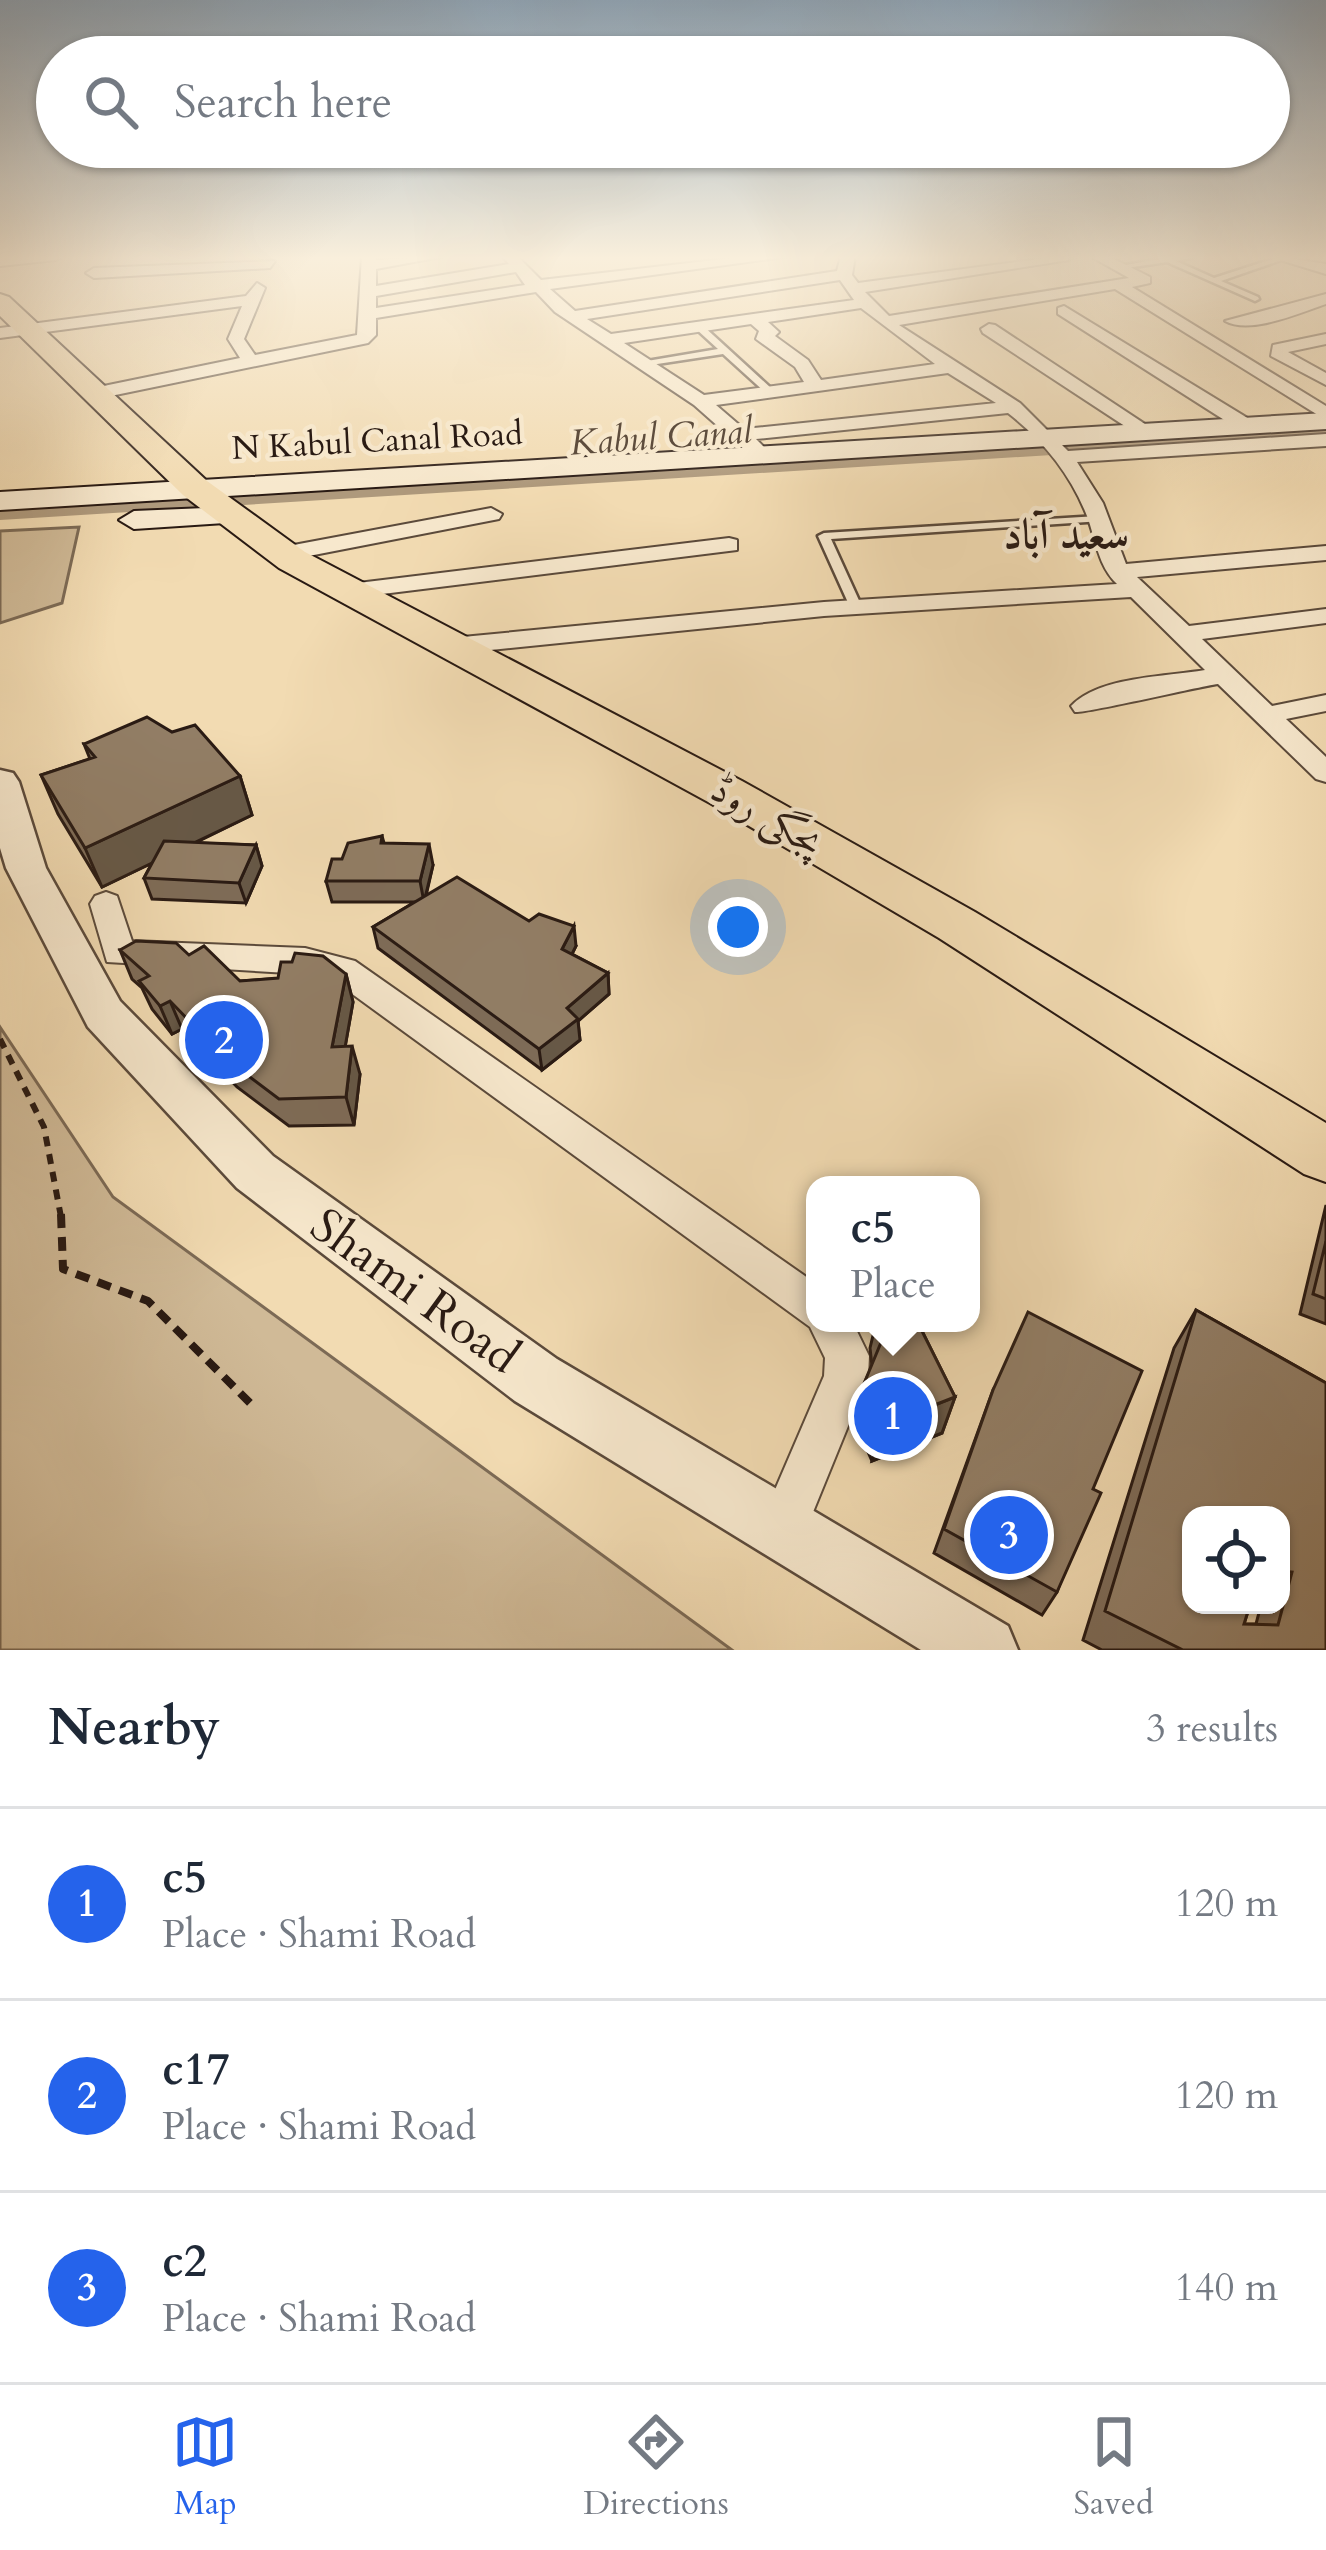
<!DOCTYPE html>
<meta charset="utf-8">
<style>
:root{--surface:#fff;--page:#f2f2f3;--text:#1f2937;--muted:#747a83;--line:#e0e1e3;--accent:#2563eb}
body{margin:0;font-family:Cardo,Amiri,serif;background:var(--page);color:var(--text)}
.controls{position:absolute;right:36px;bottom:36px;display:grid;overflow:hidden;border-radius:24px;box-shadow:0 3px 9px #0004}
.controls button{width:108px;height:108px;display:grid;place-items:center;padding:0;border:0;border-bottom:3px solid var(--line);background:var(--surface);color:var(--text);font:60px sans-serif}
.you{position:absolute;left:738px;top:927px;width:42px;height:42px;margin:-30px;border:9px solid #fff;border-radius:50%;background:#1a73e8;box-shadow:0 0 0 18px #1a73e833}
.badge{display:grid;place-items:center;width:78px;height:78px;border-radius:50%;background:var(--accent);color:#fff;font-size:39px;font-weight:700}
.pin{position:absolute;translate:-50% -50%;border:6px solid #fff;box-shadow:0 3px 12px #0006}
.popup{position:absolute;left:806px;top:1176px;width:174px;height:156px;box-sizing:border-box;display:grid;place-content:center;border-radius:24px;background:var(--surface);filter:drop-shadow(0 3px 9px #0005);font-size:39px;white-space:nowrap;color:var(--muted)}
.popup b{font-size:45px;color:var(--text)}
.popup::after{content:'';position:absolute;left:50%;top:100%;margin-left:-24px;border:24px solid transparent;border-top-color:var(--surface)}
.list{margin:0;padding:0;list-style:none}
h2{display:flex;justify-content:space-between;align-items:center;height:156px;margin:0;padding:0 48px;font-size:51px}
h2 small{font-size:39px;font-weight:400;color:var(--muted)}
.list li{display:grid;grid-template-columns:78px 1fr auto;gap:36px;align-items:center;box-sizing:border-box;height:192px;padding:0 48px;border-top:3px solid var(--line)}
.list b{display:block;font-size:45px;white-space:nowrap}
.list p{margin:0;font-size:39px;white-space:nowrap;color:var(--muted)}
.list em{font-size:39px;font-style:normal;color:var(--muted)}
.icon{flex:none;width:66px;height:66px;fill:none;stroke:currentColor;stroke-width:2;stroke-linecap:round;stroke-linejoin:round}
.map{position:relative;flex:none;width:1326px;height:1650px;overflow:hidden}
.search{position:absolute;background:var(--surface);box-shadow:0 3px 9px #0004;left:36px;right:36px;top:36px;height:132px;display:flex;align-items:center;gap:30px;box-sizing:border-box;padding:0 42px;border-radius:66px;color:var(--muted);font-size:45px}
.sheet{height:732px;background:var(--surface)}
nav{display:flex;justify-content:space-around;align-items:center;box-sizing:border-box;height:168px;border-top:3px solid var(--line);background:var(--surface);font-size:33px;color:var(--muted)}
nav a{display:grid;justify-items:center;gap:6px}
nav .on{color:var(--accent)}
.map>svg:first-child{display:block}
.green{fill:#d0ba97;stroke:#7c6a55;stroke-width:3}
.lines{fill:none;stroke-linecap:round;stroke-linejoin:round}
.canal{fill:#ae997c;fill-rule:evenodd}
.service-casing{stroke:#5b4a3b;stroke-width:5}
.minor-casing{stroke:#5b4a3b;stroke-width:4}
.tertiary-casing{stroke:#5b4a3b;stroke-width:5}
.secondary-casing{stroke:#291a13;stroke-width:4}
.primary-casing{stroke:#291a13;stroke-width:4}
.path-far1{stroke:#291a13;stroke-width:6;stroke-dasharray:10 8;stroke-linecap:butt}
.path{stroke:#291a13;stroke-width:8;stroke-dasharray:14 9;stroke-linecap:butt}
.service{fill:#f7e8cd;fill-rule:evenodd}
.minor{fill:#f7e8cd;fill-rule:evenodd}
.tertiary{fill:#f7e8cd;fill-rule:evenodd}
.secondary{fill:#f7e8cd;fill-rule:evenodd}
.primary{fill:#f2dbb2;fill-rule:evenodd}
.wall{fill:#7e6c58;stroke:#291a13;stroke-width:3;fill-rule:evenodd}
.shaded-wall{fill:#665847;stroke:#291a13;stroke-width:3}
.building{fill:#927e66;stroke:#291a13;stroke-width:3;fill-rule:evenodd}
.labels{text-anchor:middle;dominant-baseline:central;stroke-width:9;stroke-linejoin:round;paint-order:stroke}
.far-street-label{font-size:33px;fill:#291a13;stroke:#f7e8cd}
.far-water-label{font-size:36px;font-style:italic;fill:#5e4d3d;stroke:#f7e8cd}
.street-label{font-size:39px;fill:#291a13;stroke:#f7e8cd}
.far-district-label{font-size:42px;font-weight:bold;fill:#291a13;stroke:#f7e8cd}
.near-street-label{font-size:48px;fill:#291a13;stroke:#f7e8cd}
</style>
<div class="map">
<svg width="1326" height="1650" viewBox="0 0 1326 1650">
<rect width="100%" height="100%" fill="#f2dbb2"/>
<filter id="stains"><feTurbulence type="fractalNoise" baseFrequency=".00167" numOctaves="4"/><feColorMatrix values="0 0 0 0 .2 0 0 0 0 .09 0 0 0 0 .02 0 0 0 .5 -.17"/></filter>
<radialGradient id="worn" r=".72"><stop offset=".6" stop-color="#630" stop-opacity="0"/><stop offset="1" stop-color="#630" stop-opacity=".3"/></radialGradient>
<!-- green -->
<path class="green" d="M79,527L62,603L0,623V531Z
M0,1027L113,1197L732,1650H0Z"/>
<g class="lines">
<!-- canal -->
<path class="canal" d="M1326,428V438L0,520V508Z"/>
<!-- service casing -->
<g class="service-casing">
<path id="service" d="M1155,256H1198L1176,261L1214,278L1282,256L1290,257L1221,281L1258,297L1259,299L1255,301L1167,262L1119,269L1115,267L1159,259Z
M695,324H701L772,389V393H766L723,354L644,366V362L647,361L718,349L695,328Z
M1098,516L1103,519L1102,521L831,539L862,607L856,611L850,607L818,536L824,533Z"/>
</g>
<!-- minor casing -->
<g class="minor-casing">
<path id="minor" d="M63,256L56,260L0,266V258Z
M362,256H376V260L446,256L376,269V286L509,264L502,256H517L541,280L750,256H792L550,289L575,311L837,271L841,256H855L852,275L858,283L1061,256L1069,260L865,292L889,316L1129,278L1090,256H1108L1150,277V283L1132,287L1326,406V420L1115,289L899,325L1020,403L1068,451L1326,434V446L1077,462L1103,503L1126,564L1326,546V560L1137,577L1189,626L1326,609V623L1202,639L1272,706L1326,695V711L1286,719L1326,757V782L1316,779L1218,684C1197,687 1083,714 1075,712L1071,706C1099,676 1166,677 1205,670L1131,597L824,616L452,654L439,646L452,638L824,602L1117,584C1098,566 1096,540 1087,516C1071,475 1043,440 1008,413L756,439L772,455L755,459L694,405L555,312L536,292L376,318V335L368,343L96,399L89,397V389L240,358L228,339L242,306L0,338V328L246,296L257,283L265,288L244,339L255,355L357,335ZM516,272L525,285L376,308V296ZM840,280L854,300L611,334L587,319ZM861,308L935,364L821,380L808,360L775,336L779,332L768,322ZM751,324L759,331L756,339L795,367L804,382L704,395L624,343ZM948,373L996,403L744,429L716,405Z
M1275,256L1326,264V274L1277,259Z
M275,261L270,268L94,278L86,273L94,268Z
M1326,294V304C1299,313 1250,335 1225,321Z
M1064,306L1254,422L1257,426L1240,430L1058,314V308Z
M989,324L995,325L1157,432L1140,436L983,333L981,329Z
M1326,334V344L1288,352L1326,373V385L1271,356L1273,345Z
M491,508L502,514L499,519L283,561L272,554L283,547Z
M729,538L737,540V550L350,598L338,591L350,584Z
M106,892L117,896L132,941L305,948L355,961L815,1283V1323H853L869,1356L868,1377L800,1544L783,1551L766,1544L759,1527L824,1376L825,1358L810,1327L333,980L305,974L107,962L90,904L95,896Z"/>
</g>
<!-- tertiary casing -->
<g class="tertiary-casing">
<path id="tertiary" d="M0,770L13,773L19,782L46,868L120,1001L273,1156L557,1359L1008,1626L1018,1650H921L515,1401L237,1188L88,1027L6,868L0,848Z"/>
</g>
<!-- secondary casing -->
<g class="secondary-casing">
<path id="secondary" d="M1326,413V429L0,510V492Z
M229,507L240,510L244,516L240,522L134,529L119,520L134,511Z"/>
</g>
<!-- primary casing -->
<g class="primary-casing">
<path id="primary" d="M0,294L9,297L207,481L305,552L742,781L975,912L1326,1123V1182L1304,1174L939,938L710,803L279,568L183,495L0,316Z"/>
</g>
<!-- path-far1 -->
<path class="path-far1" d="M0,1039L44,1127L61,1217"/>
<!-- path -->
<path class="path" d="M61,1214L63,1269L148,1301L253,1406"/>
<!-- service -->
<use href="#service" class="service"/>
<!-- minor -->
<use href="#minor" class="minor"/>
<!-- tertiary -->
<use href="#tertiary" class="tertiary"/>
<!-- secondary -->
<use href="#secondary" class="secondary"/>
<!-- primary -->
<use href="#primary" class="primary"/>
</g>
<!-- wall -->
<path class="wall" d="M84,744L240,776L252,815L195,843L256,845L262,866L246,903L152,899L144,878L152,863L102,887L58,814L41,775L90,759Z
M382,836L384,843L433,865L426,896L529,921L576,946L572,954L608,973L609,994L578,1021L580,1040L542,1070L378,948L373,927L415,902H332L326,881L342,859Z
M120,950L189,955L240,981L346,974L353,1002L345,1047L360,1074L354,1125L289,1126L237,1087L182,1029L172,1034L152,1009L142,988L132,979Z
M1326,1205V1324L1300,1314Z
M1196,1310L1326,1383V1650H1102L1083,1640L1174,1348ZM1191,1515H1281V1605H1261L1256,1624H1244L1250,1605H1191Z
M876,1323H918L955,1397L942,1433L872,1461L855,1422L863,1386L872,1366L870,1348Z
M993,1390L1093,1489L1057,1592L1042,1615L934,1553Z"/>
<!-- shaded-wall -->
<path class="shaded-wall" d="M240,776L252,815L102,887L85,848Z
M429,844L433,865L424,902L420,881Z
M256,845L262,866L246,903L239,883Z
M574,926L576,946L564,970L562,949Z
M608,973L609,994L578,1021L580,1040L542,1070L539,1049L567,1008Z
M346,974L353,1002L340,1076L332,1047Z
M170,1001L182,1029L172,1034L160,1006Z
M352,1046L360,1074L354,1125L346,1097Z
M955,1397L942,1433L872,1461L881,1426Z"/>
<!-- building -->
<path class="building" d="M147,717L172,732L195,725L240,776L85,848L41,775L95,757L84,744Z
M382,836L381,843L429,844L420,881H326L332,859H342L348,843Z
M164,841L256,845L239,883L144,878Z
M457,877L529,921L539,914L574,926L562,949L608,973L567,1008L578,1019L539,1049L373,927Z
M136,941L176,943L189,955L204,946L240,981L278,978L281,962H292L295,953L323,956L346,974L332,1047L352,1046L346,1097L279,1099L226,1059L170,1001L160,1006L139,981L149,976L120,950Z
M1326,1241V1299L1313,1294Z
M1196,1310L1326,1383V1650H1183L1105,1611ZM1191,1515H1281V1571L1292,1572L1278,1625L1244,1624L1250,1605H1191Z
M1028,1312L1142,1371L1093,1489L1101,1493L1057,1592L944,1529L993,1390Z
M880,1323H918L955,1397L881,1426L863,1386L882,1340Z"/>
<!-- sky -->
<linearGradient id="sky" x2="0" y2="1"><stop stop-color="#91a9bd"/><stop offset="0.53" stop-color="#f9efdc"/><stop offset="1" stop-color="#f9efdc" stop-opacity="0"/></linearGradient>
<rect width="1326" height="487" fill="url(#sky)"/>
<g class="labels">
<!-- far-street labels -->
<g class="far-street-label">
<text transform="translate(377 441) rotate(-3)">N Kabul Canal Road</text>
</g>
<!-- far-water labels -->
<g class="far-water-label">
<text transform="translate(661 437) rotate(-4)">Kabul Canal</text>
</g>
<!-- street labels -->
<g class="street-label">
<text transform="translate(767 816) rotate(30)">پجگی روڈ</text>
</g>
<!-- far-district labels -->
<g class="far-district-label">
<text x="1066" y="534">سعید آباد</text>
</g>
<!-- near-street labels -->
<g class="near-street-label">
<text transform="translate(415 1291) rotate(36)">Shami Road</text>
</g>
</g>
<rect width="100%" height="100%" filter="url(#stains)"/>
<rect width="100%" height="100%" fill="url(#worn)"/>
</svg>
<div class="controls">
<button><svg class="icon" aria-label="locate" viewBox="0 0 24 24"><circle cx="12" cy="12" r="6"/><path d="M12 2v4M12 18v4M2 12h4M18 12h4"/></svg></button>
</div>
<div class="you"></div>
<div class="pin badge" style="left:893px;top:1416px">1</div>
<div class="popup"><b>c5</b>Place</div>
<div class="pin badge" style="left:224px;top:1040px">2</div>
<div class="pin badge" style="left:1009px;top:1535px">3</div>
<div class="search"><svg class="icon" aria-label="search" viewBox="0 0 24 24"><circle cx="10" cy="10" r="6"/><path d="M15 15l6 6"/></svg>Search here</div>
</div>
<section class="sheet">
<h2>Nearby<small>3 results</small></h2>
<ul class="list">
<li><span class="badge">1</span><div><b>c5</b><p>Place · Shami Road</p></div><em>120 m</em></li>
<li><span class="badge">2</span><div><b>c17</b><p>Place · Shami Road</p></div><em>120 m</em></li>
<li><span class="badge">3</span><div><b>c2</b><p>Place · Shami Road</p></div><em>140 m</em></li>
</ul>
</section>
<nav>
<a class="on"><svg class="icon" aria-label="map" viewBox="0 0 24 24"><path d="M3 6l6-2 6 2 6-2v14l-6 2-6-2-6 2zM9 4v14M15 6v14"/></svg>Map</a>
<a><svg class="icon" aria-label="directions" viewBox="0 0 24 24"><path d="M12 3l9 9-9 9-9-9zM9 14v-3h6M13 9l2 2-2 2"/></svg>Directions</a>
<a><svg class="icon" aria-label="saved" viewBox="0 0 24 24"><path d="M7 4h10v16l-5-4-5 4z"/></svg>Saved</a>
</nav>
